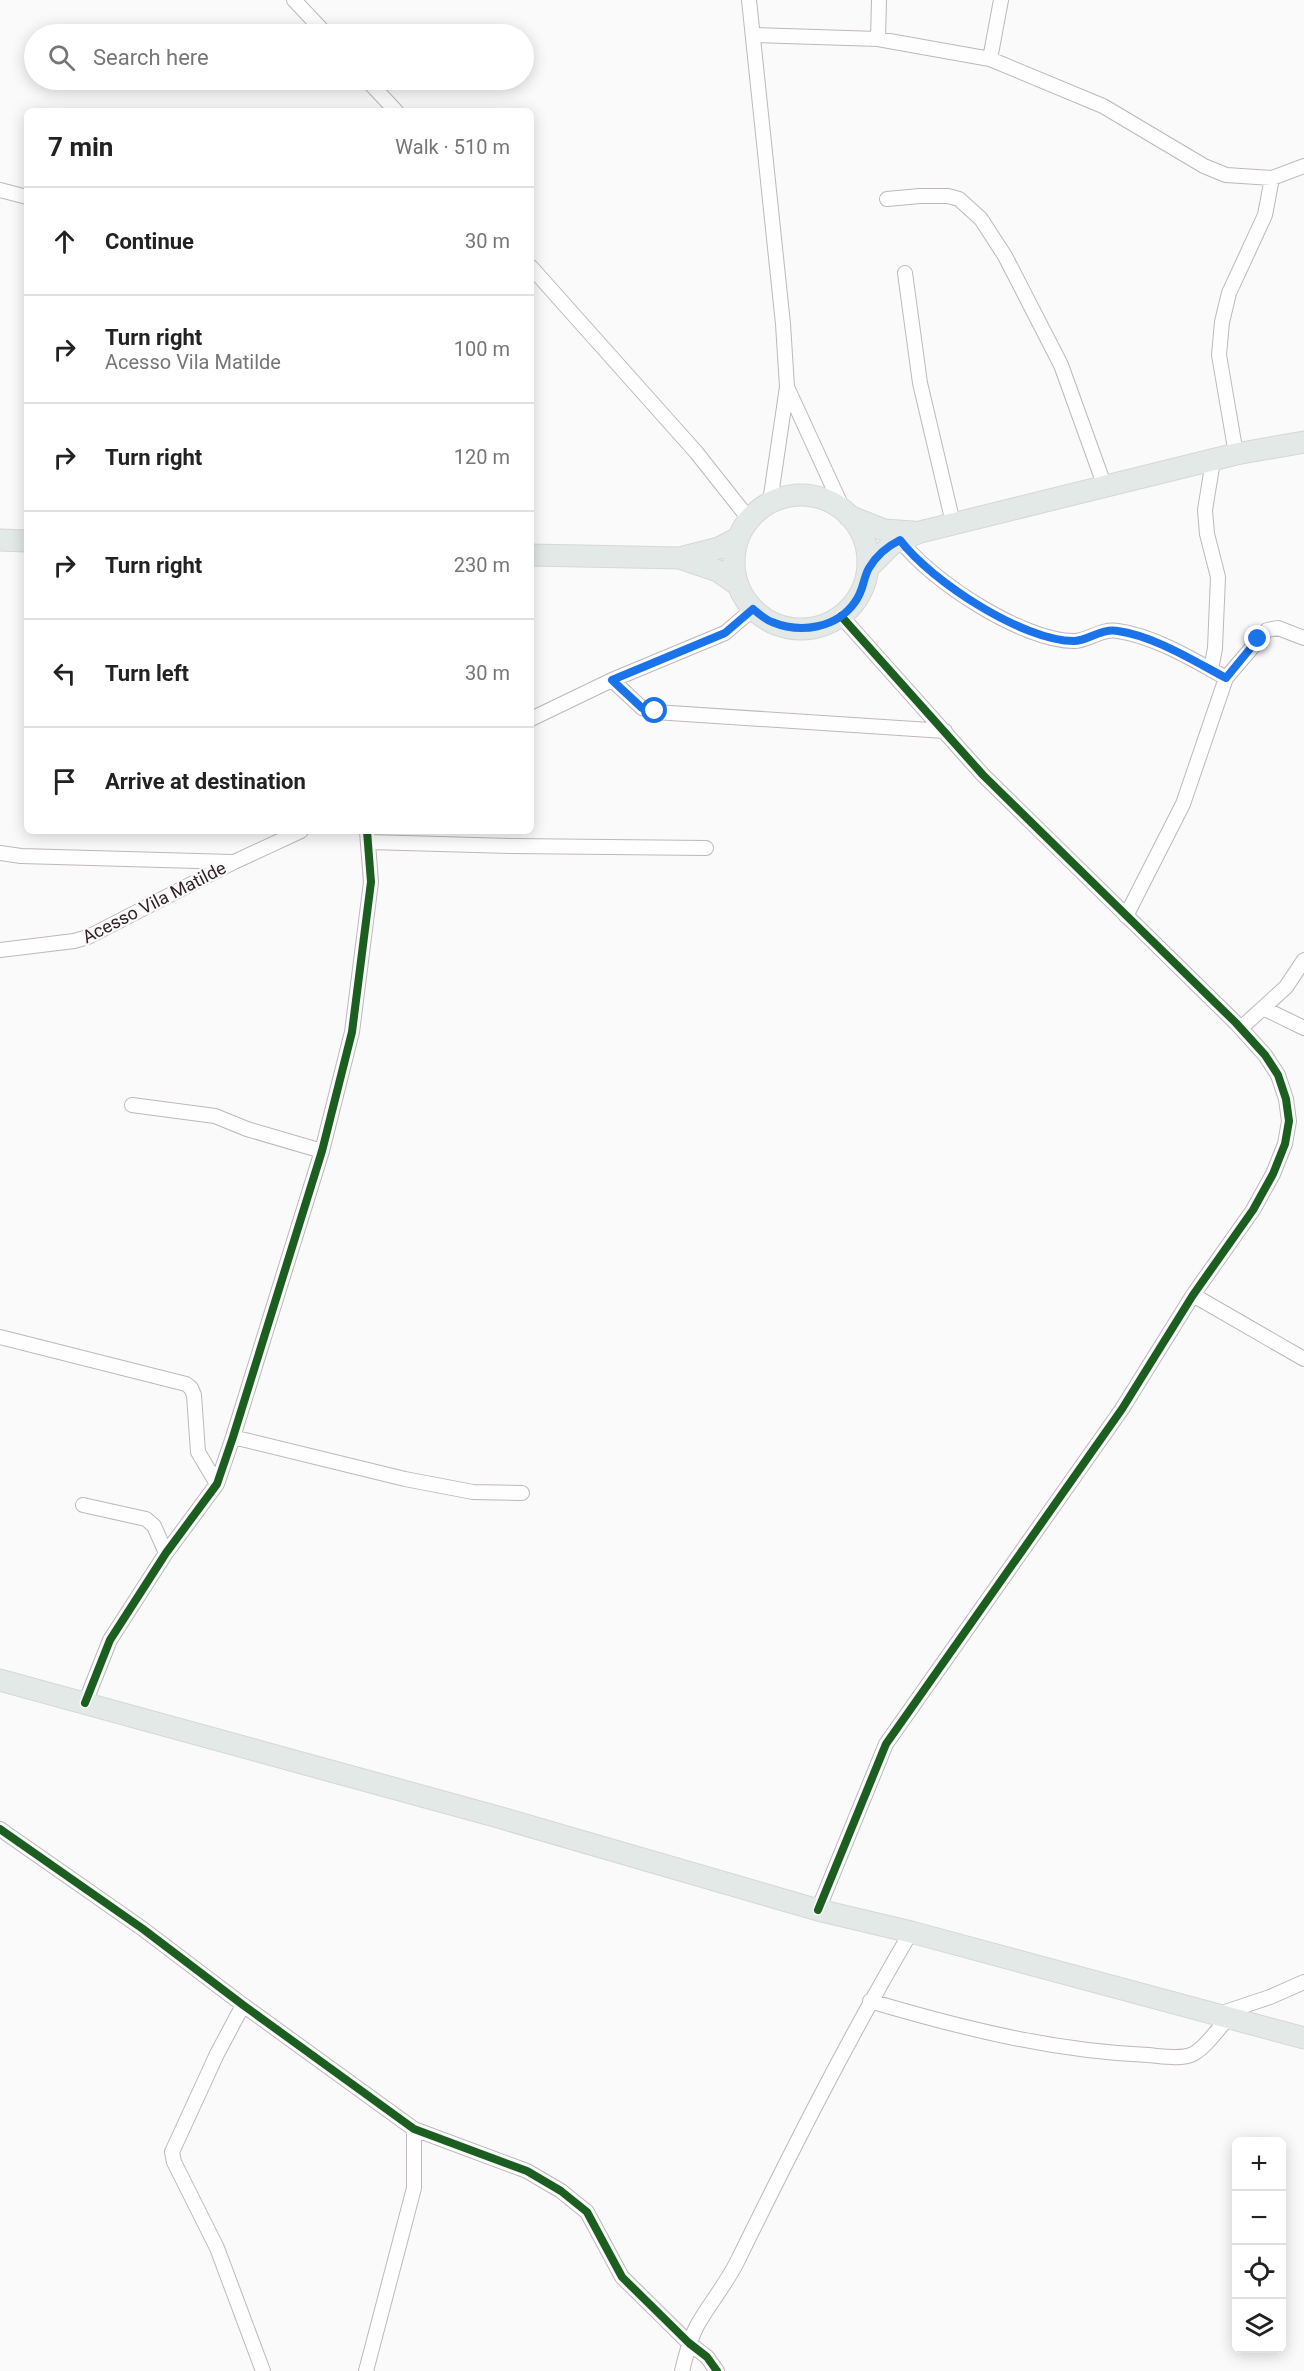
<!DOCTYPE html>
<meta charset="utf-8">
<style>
:root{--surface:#fff;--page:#f2f2f2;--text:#222;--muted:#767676;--line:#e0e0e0}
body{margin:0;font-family:Roboto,sans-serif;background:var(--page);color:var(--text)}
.controls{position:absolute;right:18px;bottom:18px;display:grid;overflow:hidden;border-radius:9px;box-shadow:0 3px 15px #0003}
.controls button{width:54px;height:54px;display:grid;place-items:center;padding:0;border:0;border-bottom:2px solid var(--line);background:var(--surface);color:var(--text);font:30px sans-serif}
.stop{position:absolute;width:18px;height:18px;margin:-14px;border:4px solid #1a73e8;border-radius:50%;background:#fff}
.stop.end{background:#1a73e8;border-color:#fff;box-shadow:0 2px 6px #0008}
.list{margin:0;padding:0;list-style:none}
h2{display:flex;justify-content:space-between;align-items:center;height:78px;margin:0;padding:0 24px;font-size:26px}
h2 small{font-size:20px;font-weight:400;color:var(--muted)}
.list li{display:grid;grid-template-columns:39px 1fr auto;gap:18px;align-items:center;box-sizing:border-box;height:108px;padding:0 24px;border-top:2px solid var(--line)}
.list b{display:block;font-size:22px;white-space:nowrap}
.list p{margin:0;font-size:20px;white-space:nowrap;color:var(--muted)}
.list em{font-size:20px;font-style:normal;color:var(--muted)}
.icon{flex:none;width:33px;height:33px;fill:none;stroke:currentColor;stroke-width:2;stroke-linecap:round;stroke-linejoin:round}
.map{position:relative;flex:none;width:1304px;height:2371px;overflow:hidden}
.search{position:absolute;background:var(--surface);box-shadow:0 3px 15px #0003;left:24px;top:24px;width:510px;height:66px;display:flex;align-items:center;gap:15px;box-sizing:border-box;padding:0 21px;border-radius:33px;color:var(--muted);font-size:22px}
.panel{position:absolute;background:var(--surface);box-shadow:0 3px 15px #0003;left:24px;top:108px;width:510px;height:726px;border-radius:9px}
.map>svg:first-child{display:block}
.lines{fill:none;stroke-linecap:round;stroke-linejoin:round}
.minor-casing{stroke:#bfb7ba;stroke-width:16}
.primary-casing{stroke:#d8d6d6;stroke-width:23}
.minor{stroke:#fefefe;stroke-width:14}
.primary{stroke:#e2e9e6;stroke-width:21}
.cycleway-casing{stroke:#fafafa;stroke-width:11}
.cycleway{stroke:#1b5e20;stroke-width:8}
.route{stroke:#1a73e8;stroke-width:8}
.labels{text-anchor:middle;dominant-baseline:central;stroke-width:4.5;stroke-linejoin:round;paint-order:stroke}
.street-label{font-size:18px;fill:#312226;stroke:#fafafa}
</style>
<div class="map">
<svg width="1304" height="2371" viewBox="0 0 1304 2371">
<rect width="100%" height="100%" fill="#fafafa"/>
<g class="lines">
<!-- minor casing -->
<g class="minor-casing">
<path id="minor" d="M294,0L326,34
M749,0L783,324L787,387L770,502
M753,35L878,39L990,59L1103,106L1204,166L1226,175L1272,178L1304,166
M878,39L879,0
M990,59L1001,0
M367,80L396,111
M0,190L27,197
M887,199L920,196H948L959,199L981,219L1005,256L1061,365L1105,487
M531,267L696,452L749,519
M905,273L920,383L953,523
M787,387L843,509
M1236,454L1219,355L1222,322L1229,293L1265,215L1272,178
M900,540C931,581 1023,641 1074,641C1088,641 1101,628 1118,631C1154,636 1194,660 1226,678L1267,630L1278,628L1304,638
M1211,670L1215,648L1218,577L1207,534L1205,510L1213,461
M612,680L642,708L655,712L945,731
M531,719L612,680L725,633L753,609
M369,842L512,846L706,848
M0,853L21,856L232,862
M1126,916L1183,804L1226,678
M0,950L74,941L88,937L234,862L301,831
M1263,1008L1304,1028
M1241,1028L1286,987L1304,960
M132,1105L215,1116L247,1129L322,1151
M1193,1295L1304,1359
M0,1337L186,1384L191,1388L194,1395L198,1452L217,1484
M233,1437L405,1479L473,1492L522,1493
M83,1505L146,1519L154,1526L166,1553
M85,1703L110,1640L166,1553L217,1484L233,1437L322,1151L352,1032L371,882L367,831
M0,1829L143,1929L243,2005L414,2129L527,2171L561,2191L587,2212L622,2277L689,2343L707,2357L717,2371
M818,1910L886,1744L1122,1409L1193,1295L1253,1210L1273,1174L1285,1144L1289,1121L1286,1099L1278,1075L1265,1055L1236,1023L983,775L841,616
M870,2001C961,2028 1053,2051 1148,2055C1161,2056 1181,2060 1193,2054C1204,2049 1220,2027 1228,2018
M243,2005L217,2054L172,2152L174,2162L217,2248L263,2371
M1219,2014L1270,1997L1304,1982
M366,2371L414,2188V2129
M682,2371C686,2355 690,2338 698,2324C710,2303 726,2284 737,2262C792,2150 848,2039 911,1932"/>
</g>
<!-- primary casing -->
<g class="primary-casing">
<path id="primary" d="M734 562a67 67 0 1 1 134 0a67 67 0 1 1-134 0Z
M849,516L884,530L913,532
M0,540L27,541
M531,555L680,558L719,548L738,538
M680,558L718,571L738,585
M868,568L892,544L920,532L1236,454L1304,442
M0,1680L498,1817L818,1910L911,1932L1304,2038"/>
</g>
<!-- minor -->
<use href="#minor" class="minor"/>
<!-- primary -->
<use href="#primary" class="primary"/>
<!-- cycleway casing -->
<g class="cycleway-casing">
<path id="cycleway" d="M85,1703L110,1640L166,1553L217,1484L233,1437L322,1151L352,1032L371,882L367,831
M0,1829L143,1929L243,2005L414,2129L527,2171L561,2191L587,2212L622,2277L689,2343L707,2357L717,2371
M818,1910L886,1744L1122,1409L1193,1295L1253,1210L1273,1174L1285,1144L1289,1121L1286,1099L1278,1075L1265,1055L1236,1023L983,775L841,616"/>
</g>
<!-- cycleway -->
<use href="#cycleway" class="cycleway"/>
</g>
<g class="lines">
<!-- route -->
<path class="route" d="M655,711L642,708L612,680L725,633L753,609C759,614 766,620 772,622C801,634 837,628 855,602C864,590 863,578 869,568C876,556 888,546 900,540C931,581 1023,641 1074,641C1088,641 1101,628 1118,631C1154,636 1194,661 1226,678L1258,639"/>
</g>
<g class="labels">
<!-- street labels -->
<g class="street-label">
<text transform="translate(154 902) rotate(-27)">Acesso Vila Matilde</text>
</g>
</g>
</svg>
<div class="controls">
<button>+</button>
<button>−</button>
<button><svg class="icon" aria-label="locate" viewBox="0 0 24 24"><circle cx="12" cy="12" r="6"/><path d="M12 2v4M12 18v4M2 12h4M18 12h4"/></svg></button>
<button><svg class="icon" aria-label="layers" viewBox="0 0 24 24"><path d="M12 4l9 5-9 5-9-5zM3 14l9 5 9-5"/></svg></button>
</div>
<div class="stop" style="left:655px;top:711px"></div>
<div class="stop end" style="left:1258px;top:639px"></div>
<div class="search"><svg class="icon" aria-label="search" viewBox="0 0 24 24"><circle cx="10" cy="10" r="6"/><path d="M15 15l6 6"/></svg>Search here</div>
<section class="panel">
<h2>7 min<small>Walk · 510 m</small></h2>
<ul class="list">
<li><svg class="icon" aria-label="ahead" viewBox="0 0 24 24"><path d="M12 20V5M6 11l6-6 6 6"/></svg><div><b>Continue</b></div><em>30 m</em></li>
<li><svg class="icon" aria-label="right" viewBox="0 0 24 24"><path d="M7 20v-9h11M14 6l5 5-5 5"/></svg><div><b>Turn right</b><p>Acesso Vila Matilde</p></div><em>100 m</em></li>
<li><svg class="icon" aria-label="right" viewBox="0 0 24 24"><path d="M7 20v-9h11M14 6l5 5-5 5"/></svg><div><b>Turn right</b></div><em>120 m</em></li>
<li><svg class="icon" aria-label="right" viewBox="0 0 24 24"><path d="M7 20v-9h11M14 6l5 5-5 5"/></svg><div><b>Turn right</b></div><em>230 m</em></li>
<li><svg class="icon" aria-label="left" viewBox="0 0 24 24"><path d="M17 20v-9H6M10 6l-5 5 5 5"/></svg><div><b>Turn left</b></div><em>30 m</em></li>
<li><svg class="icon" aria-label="arrive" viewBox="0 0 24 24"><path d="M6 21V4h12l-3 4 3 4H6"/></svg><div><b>Arrive at destination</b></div></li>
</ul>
</section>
</div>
